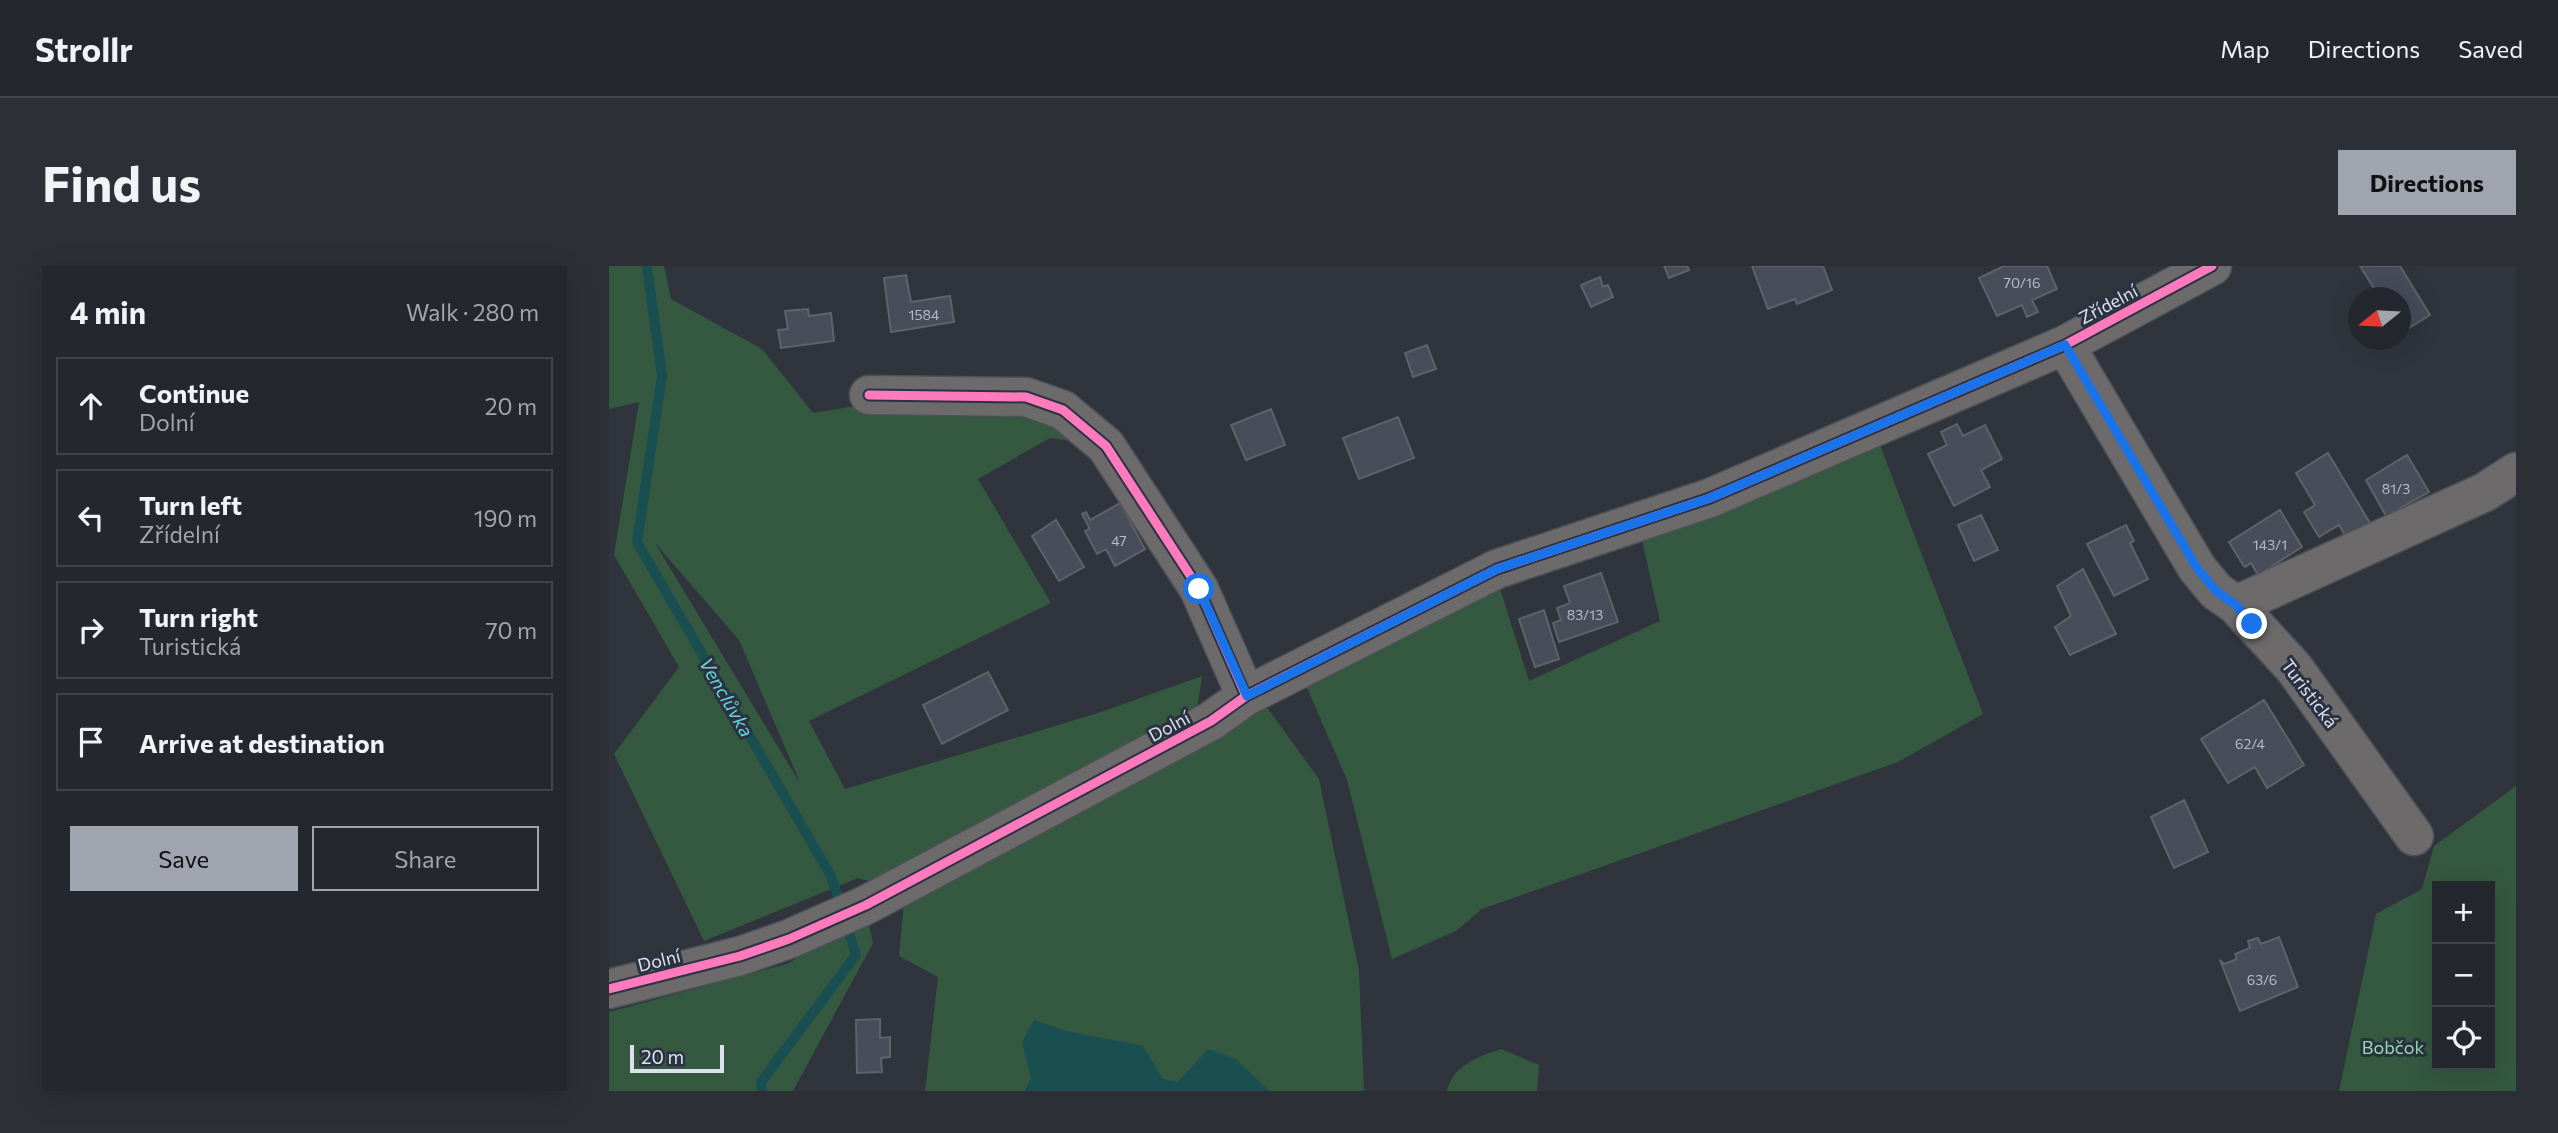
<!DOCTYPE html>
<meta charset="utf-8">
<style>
:root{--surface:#24272e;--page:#2c2f36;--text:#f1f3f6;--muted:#a3a5aa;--line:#41444a;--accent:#a0a4ae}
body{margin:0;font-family:Commissioner,sans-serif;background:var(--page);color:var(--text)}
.controls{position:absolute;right:21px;bottom:21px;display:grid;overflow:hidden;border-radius:0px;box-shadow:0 7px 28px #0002}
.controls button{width:63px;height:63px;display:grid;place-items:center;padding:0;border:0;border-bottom:2px solid var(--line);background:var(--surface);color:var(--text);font:35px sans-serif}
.compass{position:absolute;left:1739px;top:21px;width:63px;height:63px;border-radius:50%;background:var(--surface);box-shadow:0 7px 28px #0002;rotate:252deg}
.scale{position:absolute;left:21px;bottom:18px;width:94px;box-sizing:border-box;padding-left:7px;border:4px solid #dce1eb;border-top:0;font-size:19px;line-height:24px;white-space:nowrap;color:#dce1eb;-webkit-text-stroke:5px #2b3242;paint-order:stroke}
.stop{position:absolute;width:21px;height:21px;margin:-16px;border:5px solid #1a73e8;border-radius:50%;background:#fff}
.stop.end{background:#1a73e8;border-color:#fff;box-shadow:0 2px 7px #0008}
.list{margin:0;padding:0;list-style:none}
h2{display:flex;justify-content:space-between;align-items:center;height:91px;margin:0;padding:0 28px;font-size:30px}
h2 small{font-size:23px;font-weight:400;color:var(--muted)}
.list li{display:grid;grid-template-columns:46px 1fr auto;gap:21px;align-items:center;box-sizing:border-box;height:98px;margin:0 14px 14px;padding:0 14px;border:2px solid var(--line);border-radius:0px}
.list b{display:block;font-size:26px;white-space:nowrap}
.list p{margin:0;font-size:23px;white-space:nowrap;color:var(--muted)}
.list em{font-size:23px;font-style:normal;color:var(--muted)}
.actions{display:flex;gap:14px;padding:21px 28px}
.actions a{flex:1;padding:16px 0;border:2px solid var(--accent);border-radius:0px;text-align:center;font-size:24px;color:var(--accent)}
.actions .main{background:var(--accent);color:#111}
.icon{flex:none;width:38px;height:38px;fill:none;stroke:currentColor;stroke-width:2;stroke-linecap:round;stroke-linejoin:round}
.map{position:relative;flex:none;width:1907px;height:825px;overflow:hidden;border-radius:0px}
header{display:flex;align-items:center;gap:42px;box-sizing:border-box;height:98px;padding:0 35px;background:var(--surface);border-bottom:2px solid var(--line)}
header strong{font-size:33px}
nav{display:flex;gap:38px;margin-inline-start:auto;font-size:24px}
.intro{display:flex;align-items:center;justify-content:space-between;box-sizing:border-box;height:168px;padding:0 42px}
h1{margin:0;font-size:49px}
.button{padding:18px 32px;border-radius:0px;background:var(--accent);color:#111;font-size:24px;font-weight:700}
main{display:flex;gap:42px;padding:0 42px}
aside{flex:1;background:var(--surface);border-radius:0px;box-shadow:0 7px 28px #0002}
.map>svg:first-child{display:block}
.green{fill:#355841;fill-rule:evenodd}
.water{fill:#1a4f51}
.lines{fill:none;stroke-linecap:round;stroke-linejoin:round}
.stream{stroke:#1a4f51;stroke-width:10}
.building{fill:#484d5a;stroke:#5e6269;stroke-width:2}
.minor-casing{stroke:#4c5158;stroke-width:41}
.minor{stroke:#6c6a6a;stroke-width:38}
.cycleway-casing{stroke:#2b3242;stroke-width:13}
.cycleway{stroke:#fd7abc;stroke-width:9}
.route{stroke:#1a73e8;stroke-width:9}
.labels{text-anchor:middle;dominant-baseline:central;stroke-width:6;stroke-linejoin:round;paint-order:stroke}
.number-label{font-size:14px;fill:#b7bcc7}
.street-label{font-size:18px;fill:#dce1eb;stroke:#2b3242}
.park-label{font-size:18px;fill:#94dda9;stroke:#2b3242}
.water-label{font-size:19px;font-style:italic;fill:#63d5d6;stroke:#2b3242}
</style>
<header>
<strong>Strollr</strong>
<nav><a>Map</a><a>Directions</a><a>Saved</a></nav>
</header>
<div class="intro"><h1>Find us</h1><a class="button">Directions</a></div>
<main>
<aside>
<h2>4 min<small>Walk · 280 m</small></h2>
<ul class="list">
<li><svg class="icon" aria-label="ahead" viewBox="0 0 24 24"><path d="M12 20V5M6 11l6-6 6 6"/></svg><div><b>Continue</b><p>Dolní</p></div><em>20 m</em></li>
<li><svg class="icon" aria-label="left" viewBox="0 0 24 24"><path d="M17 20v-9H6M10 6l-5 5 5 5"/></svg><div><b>Turn left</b><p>Zřídelní</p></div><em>190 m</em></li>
<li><svg class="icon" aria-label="right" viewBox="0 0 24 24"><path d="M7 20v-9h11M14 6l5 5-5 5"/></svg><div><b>Turn right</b><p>Turistická</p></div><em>70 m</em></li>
<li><svg class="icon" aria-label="arrive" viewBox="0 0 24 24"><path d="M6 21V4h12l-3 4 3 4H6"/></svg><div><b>Arrive at destination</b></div></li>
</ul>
<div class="actions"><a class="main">Save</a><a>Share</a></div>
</aside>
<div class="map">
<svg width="1907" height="825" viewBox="0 0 1907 825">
<rect width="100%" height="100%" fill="#30343d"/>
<!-- green -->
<path class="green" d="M0,0H55L62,33L153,83L204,147L240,141L415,146L470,176L441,172L369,213L442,337L200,455L236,523L489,447L593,410L585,464L657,440L710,513L750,705L755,825H316L329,711L290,690L295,636L390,584L259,615L249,612L95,675L5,488L70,401L5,289L30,136L0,143ZM46,277L130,374L190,514H189Z
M1269,174L1374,448L1289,496L873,643L847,665L783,693L738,514L698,422L714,399L890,319L920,415L1051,355L1032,270Z
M1907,520V825H1730L1767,648L1813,623L1825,580ZM1828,620H1881V799H1828Z
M258,650L264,677L184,825H0V746L181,697L221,663Z
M892,783L930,799L928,825H838C844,799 869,791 892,783Z"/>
<!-- water -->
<path class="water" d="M425,754L458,765L534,780L554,813L569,816L599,783L627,793L660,825H416L422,812L413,776Z"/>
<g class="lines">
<!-- stream -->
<path class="stream" d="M38,0L53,110L28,276L222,610L233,642
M153,825L152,816L247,689L237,657"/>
</g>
<!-- building -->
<path class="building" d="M1055,0H1078L1080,4L1060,12Z
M1143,0H1214L1223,24L1188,38L1186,33L1159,43Z
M1395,0H1438L1448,23L1423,34L1429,46L1418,51L1413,39L1388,50L1370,12Z
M1751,0H1791L1821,49L1792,67V32H1771Z
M297,9L302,36L341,30L345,56L282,66L275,12Z
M991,11L994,21L999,19L1004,31L982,41L972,19Z
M199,43L200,50L222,47L225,75L172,82L169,64L179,63L176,45Z
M818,79L827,103L804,111L796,87Z
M662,143L676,179L637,194L622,159Z
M789,151L805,192L750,213L734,172Z
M1348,158L1354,170L1376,159L1393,193L1372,204L1381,221L1345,240L1319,188L1338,179L1332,166Z
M1719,187L1761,257L1737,271L1730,259L1710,271L1695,246L1706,239L1687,207Z
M1798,189L1820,226L1777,250L1757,214Z
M511,237L536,283L506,300L497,283L488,288L476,265L481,263L473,248L477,246L481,254Z
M1671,244L1693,281L1649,309L1642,297L1636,301L1634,299L1620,276Z
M1372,249L1389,284L1365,295L1349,259Z
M447,254L475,301L450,315L423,270Z
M1517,259L1525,275L1521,277L1539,313L1505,330L1478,278Z
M1474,303L1507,368L1461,389L1446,361L1462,350L1448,320Z
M992,307L1009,356L950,376L944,357L952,354L948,342L961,337L955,320Z
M935,344L950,393L926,401L910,353Z
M379,406L399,444L333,478L314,439Z
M1655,434L1695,499L1658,522L1646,501L1619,517L1592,473Z
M1575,534L1599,586L1565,602L1542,551Z
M1670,671L1689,721L1631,745L1611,694L1615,698L1628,693L1626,688L1641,682L1639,675L1649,672L1652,678Z
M271,753V772L281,771V791L272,792L273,806L248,807L247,754Z"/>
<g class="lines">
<!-- minor casing -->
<g class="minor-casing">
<path id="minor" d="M1456,79L1588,302L1607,325L1627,339L1685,402L1805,570
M1627,339L1876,226L1907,206
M637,430L888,303L1101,232L1456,79L1603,0
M0,723L131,690L180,673L257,639L602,455L637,430L590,323L497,180L454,144L417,131L260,129"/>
</g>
<!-- minor -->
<use href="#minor" class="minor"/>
<!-- cycleway casing -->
<g class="cycleway-casing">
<path id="cycleway" d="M637,430L888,303L1101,232L1456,79L1603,0
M0,723L131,690L180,673L257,639L602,455L637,430L590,323L497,180L454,144L417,131L260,129"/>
</g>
<!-- cycleway -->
<use href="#cycleway" class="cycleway"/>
</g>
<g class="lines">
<!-- route -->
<path class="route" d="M590,323L638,430L888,303L1101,232L1456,79L1588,302L1607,325L1627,339L1643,358"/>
</g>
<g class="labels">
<!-- number labels -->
<g class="number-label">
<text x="1413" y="16">70/16</text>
<text x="315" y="48">1584</text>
<text x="1787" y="222">81/3</text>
<text x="510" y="274">47</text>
<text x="1661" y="278">143/1</text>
<text x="976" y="348">83/13</text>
<text x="1641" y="477">62/4</text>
<text x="1653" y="713">63/6</text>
</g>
<!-- street labels -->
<g class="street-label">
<text transform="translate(1499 38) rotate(-28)">Zřídelní</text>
<text transform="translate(1701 427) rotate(53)">Turistická</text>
<text transform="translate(560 460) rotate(-28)">Dolní</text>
<text transform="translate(50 694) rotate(-14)">Dolní</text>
</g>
<!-- park labels -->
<g class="park-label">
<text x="1784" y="781">Bobčok</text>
</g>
<!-- water labels -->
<g class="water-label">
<text transform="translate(118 431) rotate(60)">Venclůvka</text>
</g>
</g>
</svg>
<div class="controls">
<button>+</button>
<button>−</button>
<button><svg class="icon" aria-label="locate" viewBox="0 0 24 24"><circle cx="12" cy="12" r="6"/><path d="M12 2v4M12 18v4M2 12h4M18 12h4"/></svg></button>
</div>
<svg class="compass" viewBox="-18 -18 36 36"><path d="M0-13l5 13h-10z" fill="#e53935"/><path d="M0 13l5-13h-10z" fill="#a3a5aa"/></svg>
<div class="scale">20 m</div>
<div class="stop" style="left:590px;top:323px"></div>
<div class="stop end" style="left:1643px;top:358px"></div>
</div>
</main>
